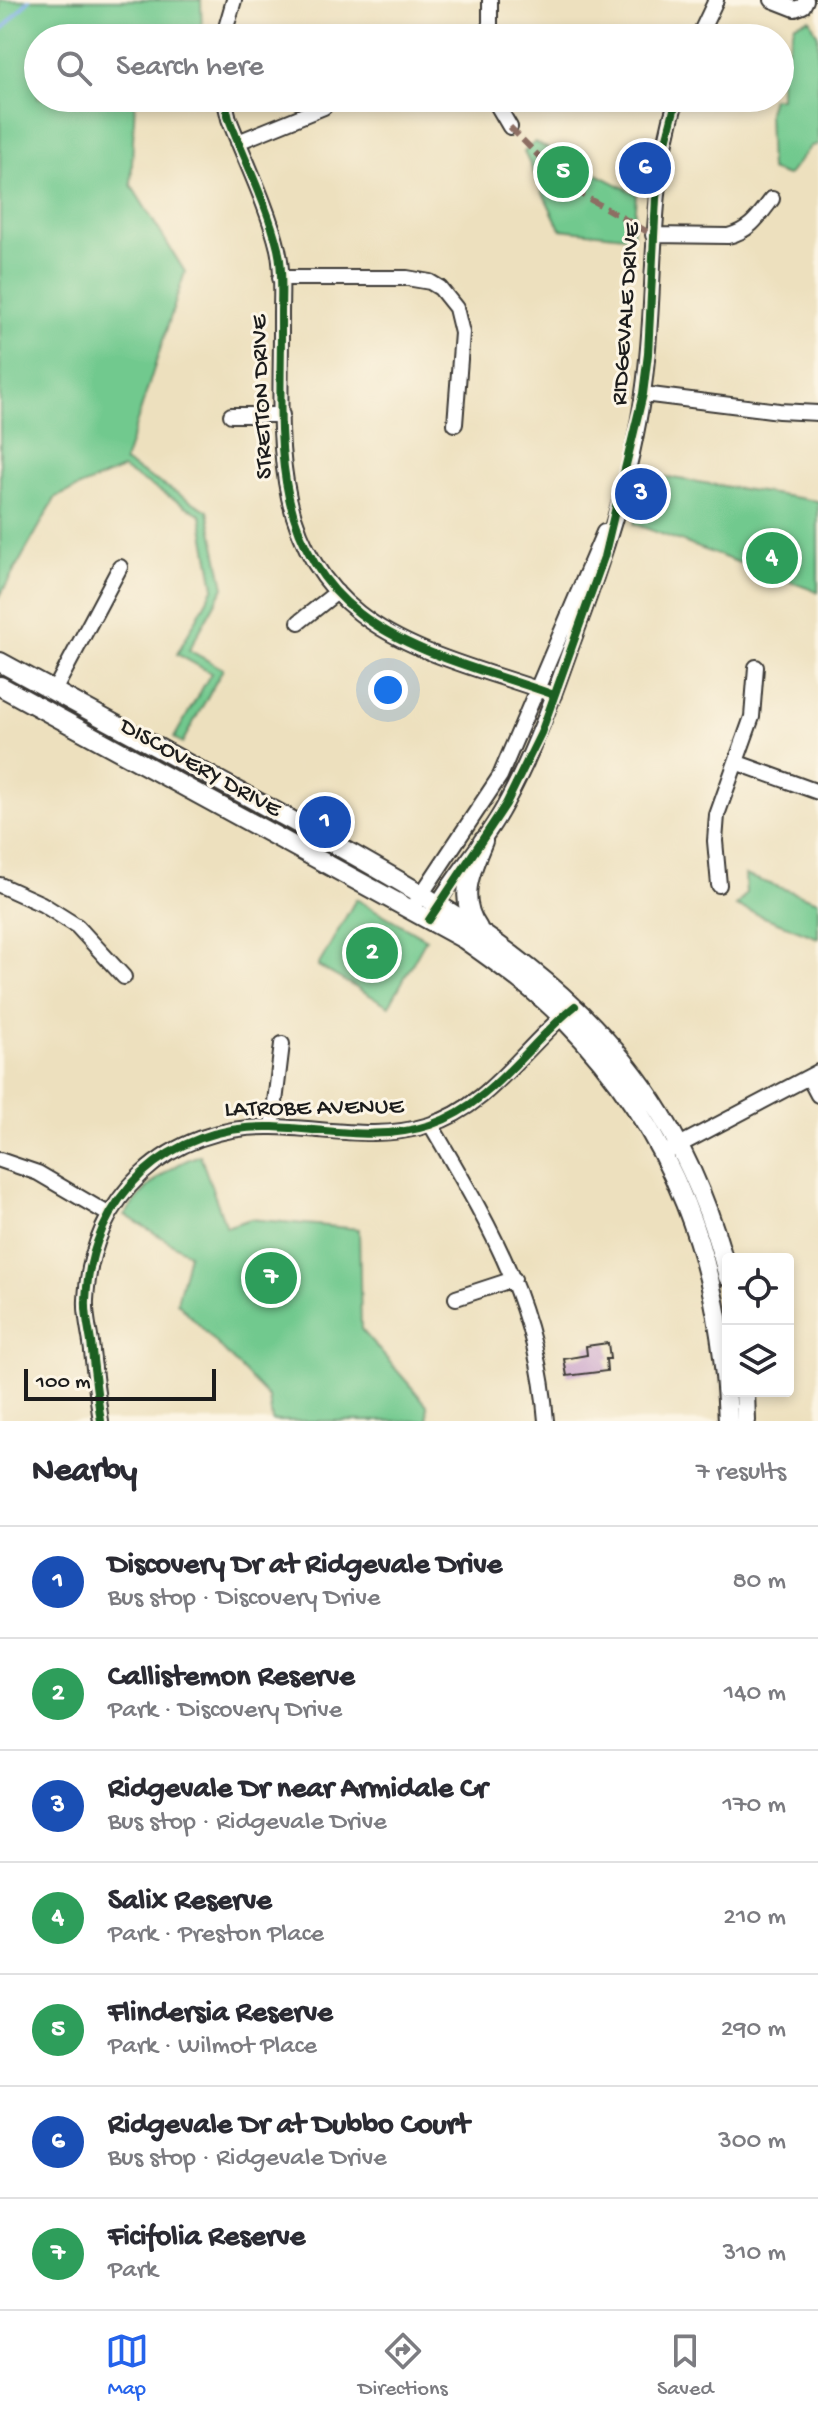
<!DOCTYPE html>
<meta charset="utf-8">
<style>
:root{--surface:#fff;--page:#f7f7f7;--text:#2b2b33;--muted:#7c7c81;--line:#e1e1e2;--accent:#2563eb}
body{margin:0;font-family:"Gochi Hand",sans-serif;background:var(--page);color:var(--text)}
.controls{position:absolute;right:24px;bottom:24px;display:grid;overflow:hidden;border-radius:8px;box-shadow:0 4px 12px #0003}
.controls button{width:72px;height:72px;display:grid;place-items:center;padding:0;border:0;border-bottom:2px solid var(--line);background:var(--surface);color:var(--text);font:40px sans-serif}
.scale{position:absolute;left:24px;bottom:20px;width:192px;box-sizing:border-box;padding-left:8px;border:4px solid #1c1c1c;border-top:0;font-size:22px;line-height:28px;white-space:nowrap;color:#1c1c1c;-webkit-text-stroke:6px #fcf5e5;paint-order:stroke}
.you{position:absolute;left:388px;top:690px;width:28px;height:28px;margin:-20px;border:6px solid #fff;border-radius:50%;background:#1a73e8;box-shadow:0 0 0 12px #1a73e833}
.badge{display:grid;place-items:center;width:52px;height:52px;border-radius:50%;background:var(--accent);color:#fff;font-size:26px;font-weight:700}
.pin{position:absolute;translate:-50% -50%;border:4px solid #fff;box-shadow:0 2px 8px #0006}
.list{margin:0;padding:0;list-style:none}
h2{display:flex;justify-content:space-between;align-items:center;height:104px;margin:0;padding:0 32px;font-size:34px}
h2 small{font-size:26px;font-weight:400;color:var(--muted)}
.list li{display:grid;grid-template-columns:52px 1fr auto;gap:24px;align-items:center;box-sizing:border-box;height:112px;padding:0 32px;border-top:2px solid var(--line)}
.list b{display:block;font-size:30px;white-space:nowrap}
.list p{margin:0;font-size:26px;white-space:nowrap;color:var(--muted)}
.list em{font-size:26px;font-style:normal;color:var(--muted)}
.icon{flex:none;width:44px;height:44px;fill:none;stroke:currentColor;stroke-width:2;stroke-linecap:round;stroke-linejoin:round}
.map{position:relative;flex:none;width:818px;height:1421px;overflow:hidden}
.search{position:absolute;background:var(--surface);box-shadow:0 4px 12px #0003;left:24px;right:24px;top:24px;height:88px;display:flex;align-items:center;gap:20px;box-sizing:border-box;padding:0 28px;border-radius:44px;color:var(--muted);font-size:30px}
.sheet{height:888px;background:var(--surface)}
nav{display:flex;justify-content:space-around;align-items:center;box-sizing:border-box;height:112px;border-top:2px solid var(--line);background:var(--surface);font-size:22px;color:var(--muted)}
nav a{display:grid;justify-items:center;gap:4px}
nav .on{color:var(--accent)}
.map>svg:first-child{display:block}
.green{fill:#71c98e;stroke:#467255;stroke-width:2}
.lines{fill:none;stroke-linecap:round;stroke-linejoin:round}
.stream{stroke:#7aade6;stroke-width:4}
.building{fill:#c297c7}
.minor-casing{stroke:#3b3934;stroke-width:18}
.major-casing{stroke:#3b3934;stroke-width:22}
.minor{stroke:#fff;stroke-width:14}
.major{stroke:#fff;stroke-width:18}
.quiet{stroke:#8d6e63;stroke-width:6;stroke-dasharray:12 6;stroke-linecap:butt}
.cycleway-casing{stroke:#fcf5e5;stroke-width:13}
.cycleway{stroke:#1b5e20;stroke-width:8}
.labels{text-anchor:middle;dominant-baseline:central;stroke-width:6;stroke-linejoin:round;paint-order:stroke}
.street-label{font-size:24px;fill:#1c1c1c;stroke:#fcf5e5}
</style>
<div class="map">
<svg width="818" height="1421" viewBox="0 0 818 1421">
<rect width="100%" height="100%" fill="#fcf5e5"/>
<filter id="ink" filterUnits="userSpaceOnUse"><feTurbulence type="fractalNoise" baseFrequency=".0125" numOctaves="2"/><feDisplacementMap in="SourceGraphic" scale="16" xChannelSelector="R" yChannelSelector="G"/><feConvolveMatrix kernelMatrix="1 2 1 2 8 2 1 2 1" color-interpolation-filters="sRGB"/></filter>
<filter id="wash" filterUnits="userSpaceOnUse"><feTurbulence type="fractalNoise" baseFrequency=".006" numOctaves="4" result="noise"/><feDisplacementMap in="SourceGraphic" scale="32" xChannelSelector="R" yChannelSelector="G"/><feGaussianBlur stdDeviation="1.8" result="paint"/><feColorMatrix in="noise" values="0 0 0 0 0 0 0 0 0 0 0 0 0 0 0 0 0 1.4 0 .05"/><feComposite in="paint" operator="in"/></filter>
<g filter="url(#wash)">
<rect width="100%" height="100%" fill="#ede0be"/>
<!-- green -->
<path class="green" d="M0,0H201L202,38H38V98H135L131,185L185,272L124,462L208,511L224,587L189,650L223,669L182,743L174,738L211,673L177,654L214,587L201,515L122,469L56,497L0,596Z
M810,19L818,36V145L811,146L787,176L770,170L768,111L772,98H780V73L795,24Z
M535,142L636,194L633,237L560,229L524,152Z
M647,474L818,501V592L634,524Z
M745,875L818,901V938L736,906L746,894Z
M356,899L426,939L389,1006L318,966Z
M200,1155L226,1227L250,1219L359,1229L361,1329L427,1405L428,1421H272L269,1398L177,1302L189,1254L125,1215C143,1188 169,1165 200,1155Z"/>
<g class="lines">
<!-- stream -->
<path class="stream" d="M0,32L29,0"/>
</g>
<g id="blocks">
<!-- building -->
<path class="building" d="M608,1343L610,1359H606L607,1371L567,1376L564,1359L587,1355L586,1346Z"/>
</g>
</g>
<g filter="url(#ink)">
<use href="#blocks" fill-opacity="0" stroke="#3b3934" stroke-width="2"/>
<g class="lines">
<!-- minor casing -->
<g class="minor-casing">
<path id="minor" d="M772,0L795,9L803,6L806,0
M223,38L234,0
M490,38V0
M698,38L716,0
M224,98L229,119C245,160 268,207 278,249C283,270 281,294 281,316C282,422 265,539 359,613C412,655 492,672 554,695
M493,98L510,127
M238,142L324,107
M653,235L728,236C750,231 759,216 772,199
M280,278H407L430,282L440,288L456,308L462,333L455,424
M643,394L779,411L818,413
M231,415H282
M299,622L337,592
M54,691L120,567
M738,763L818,792
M0,885L42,904L77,926L124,977
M719,885L715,841L717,815L752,717L756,667
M417,901L500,776L604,532
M433,912C454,873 487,841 507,801C534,751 553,698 572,644C602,563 631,479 643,393C658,293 646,197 677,98
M809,1078L818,1095
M431,1125C489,1225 537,1302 546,1421
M272,1127L282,1044
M670,1150L818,1072
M0,1160L38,1173L108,1214
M456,1298L514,1279
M101,1421C97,1395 94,1369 91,1343C89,1329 85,1314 86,1300C91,1196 168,1125 272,1127C325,1128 377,1141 429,1125C489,1107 522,1049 569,1011"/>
</g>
<!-- major casing -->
<g class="major-casing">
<path id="major" d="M0,662C94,713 188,764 282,815C493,931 665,1025 728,1277
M0,686L464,939C499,964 534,988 564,1019C675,1132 722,1265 728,1421
M478,928C457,899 471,870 483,841
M745,1391L746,1421"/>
</g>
<!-- minor -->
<use href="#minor" class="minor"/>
<!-- major -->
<use href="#major" class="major"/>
<!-- quiet -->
<path class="quiet" d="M510,127L570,188L653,235"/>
<!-- cycleway casing -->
<g class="cycleway-casing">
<path id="cycleway" d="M224,98L229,119C245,160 268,207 278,249C283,270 281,294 281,316C282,422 265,539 359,613C412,655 492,672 554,695
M429,920L506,804L541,733L604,557L643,394L648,354L656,198L663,153L677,98
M101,1421C97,1395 94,1369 91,1342C89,1329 85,1314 86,1300C91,1196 168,1124 273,1127C326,1129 379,1142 430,1125C491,1105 527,1045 575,1006"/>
</g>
<!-- cycleway -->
<use href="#cycleway" class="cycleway"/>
</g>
</g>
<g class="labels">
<!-- street labels -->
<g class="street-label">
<text transform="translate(627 314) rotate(-86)">RIDGEVALE DRIVE</text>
<text transform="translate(263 397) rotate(-92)">STRETTON DRIVE</text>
<text transform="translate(200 769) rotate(29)">DISCOVERY DRIVE</text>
<text transform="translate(314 1109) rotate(-1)">LATROBE AVENUE</text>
</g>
</g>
</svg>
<div class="controls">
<button><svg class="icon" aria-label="locate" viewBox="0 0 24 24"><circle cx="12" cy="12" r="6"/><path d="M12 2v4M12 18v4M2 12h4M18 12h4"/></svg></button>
<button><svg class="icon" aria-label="layers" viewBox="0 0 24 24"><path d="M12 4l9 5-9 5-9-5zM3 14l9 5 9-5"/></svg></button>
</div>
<div class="scale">100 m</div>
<div class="you"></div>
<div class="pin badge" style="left:325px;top:822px;background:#1a4fb4">1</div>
<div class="pin badge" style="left:372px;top:953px;background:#2e9e5b">2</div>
<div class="pin badge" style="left:641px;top:494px;background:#1a4fb4">3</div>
<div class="pin badge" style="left:772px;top:558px;background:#2e9e5b">4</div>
<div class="pin badge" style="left:563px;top:172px;background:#2e9e5b">5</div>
<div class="pin badge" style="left:645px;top:168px;background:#1a4fb4">6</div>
<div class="pin badge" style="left:271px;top:1278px;background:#2e9e5b">7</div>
<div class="search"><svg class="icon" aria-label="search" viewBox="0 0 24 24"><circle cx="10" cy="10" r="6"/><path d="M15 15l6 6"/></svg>Search here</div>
</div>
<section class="sheet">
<h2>Nearby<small>7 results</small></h2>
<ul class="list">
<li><span class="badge" style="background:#1a4fb4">1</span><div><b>Discovery Dr at Ridgevale Drive</b><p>Bus stop · Discovery Drive</p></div><em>80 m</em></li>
<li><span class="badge" style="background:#2e9e5b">2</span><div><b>Callistemon Reserve</b><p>Park · Discovery Drive</p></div><em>140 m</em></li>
<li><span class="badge" style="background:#1a4fb4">3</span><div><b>Ridgevale Dr near Armidale Cr</b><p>Bus stop · Ridgevale Drive</p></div><em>170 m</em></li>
<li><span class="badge" style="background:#2e9e5b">4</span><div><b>Salix Reserve</b><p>Park · Preston Place</p></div><em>210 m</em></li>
<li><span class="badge" style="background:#2e9e5b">5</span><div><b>Flindersia Reserve</b><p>Park · Wilmot Place</p></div><em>290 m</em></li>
<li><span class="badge" style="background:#1a4fb4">6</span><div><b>Ridgevale Dr at Dubbo Court</b><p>Bus stop · Ridgevale Drive</p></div><em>300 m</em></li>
<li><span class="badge" style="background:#2e9e5b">7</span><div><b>Ficifolia Reserve</b><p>Park</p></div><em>310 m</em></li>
</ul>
</section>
<nav>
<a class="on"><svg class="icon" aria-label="map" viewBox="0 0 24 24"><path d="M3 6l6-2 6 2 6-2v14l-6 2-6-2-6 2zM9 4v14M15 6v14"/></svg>Map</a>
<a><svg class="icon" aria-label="directions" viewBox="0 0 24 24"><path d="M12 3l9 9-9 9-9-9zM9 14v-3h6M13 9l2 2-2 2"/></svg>Directions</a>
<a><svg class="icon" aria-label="saved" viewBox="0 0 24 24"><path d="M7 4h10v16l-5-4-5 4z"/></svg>Saved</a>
</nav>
